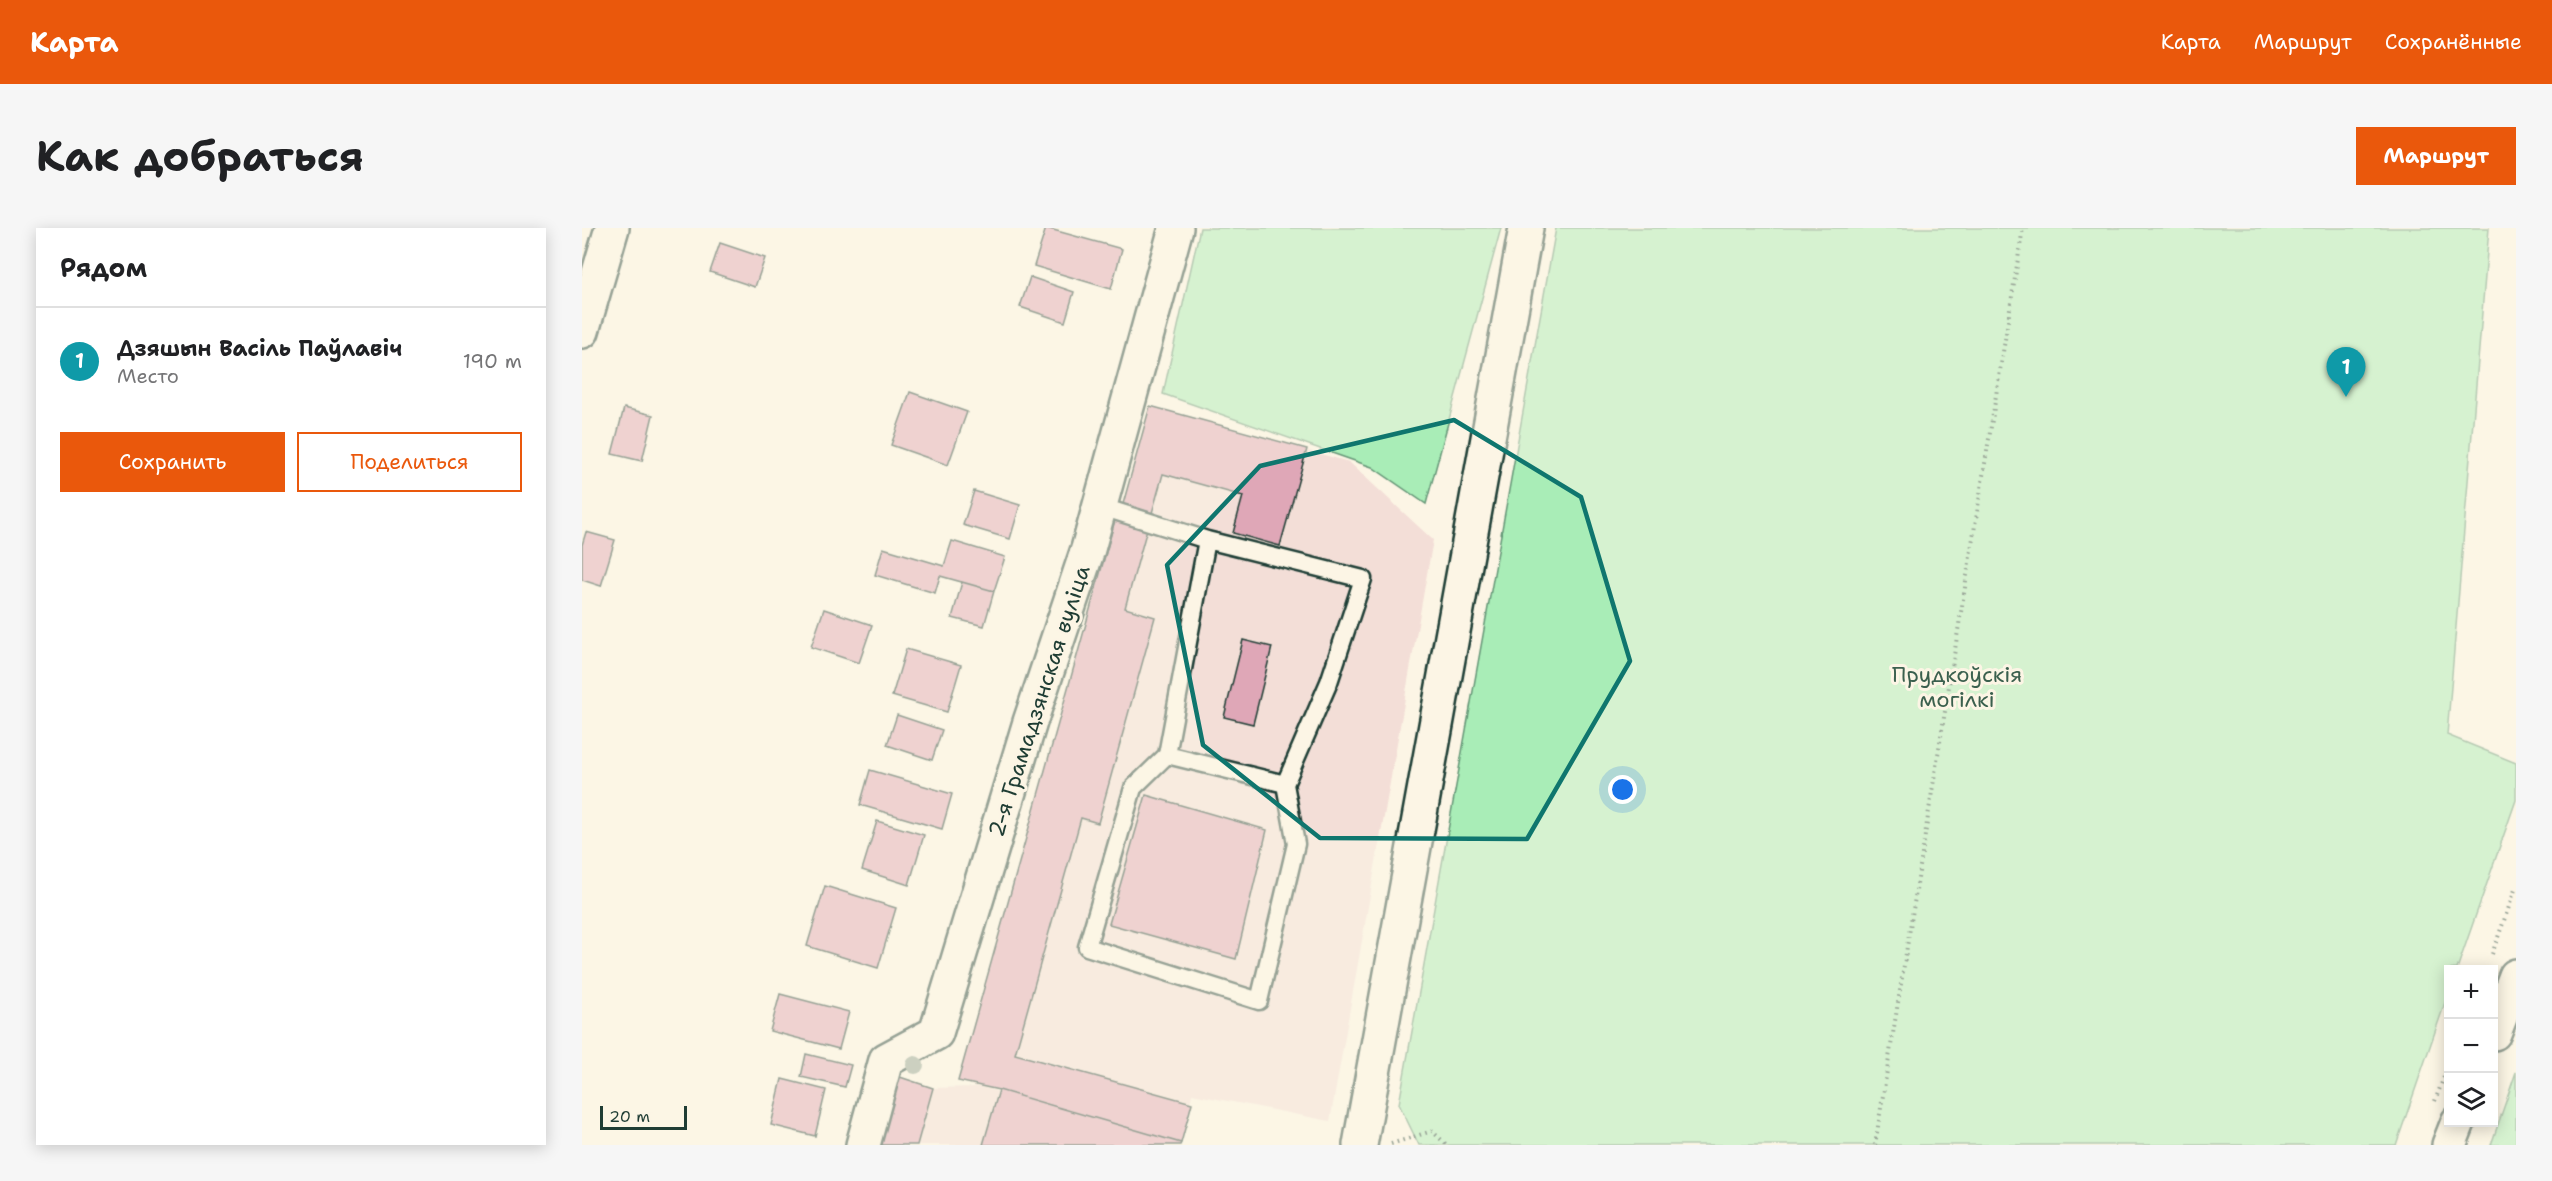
<!DOCTYPE html>
<html lang="ru">
<meta charset="utf-8">
<style>
:root{--surface:#fff;--page:#f6f6f6;--text:#202124;--muted:#757577;--line:#e0e0e0;--accent:#ea580c}
body{margin:0;font-family:"Shantell Sans",sans-serif;background:var(--page);color:var(--text)}
.controls{position:absolute;right:18px;bottom:18px;display:grid;overflow:hidden;border-radius:0px;box-shadow:0 3px 15px #0003}
.controls button{width:54px;height:54px;display:grid;place-items:center;padding:0;border:0;border-bottom:2px solid var(--line);background:var(--surface);color:var(--text);font:30px sans-serif}
.scale{position:absolute;left:18px;bottom:15px;width:87px;box-sizing:border-box;padding-left:6px;border:3px solid #1f3d34;border-top:0;font-size:16px;line-height:21px;white-space:nowrap;color:#1f3d34;-webkit-text-stroke:4px #fcf5e5;paint-order:stroke}
.you{position:absolute;left:1041px;top:562px;width:21px;height:21px;margin:-15px;border:4px solid #fff;border-radius:50%;background:#1a73e8;box-shadow:0 0 0 9px #1a73e833}
.badge{display:grid;place-items:center;width:39px;height:39px;border-radius:50%;background:var(--accent);color:#fff;font-size:20px;font-weight:700}
.pin{position:absolute;translate:-50% -50px;filter:drop-shadow(0 2px 3px #0008)}
.pin::after{content:'';position:absolute;top:32px;width:21px;height:18px;background:inherit;clip-path:polygon(0 0,100% 0,50% 100%)}
.list{margin:0;padding:0;list-style:none}
h2{display:flex;justify-content:space-between;align-items:center;height:78px;margin:0;padding:0 24px;font-size:26px}
h2 small{font-size:20px;font-weight:400;color:var(--muted)}
.list li{display:grid;grid-template-columns:39px 1fr auto;gap:18px;align-items:center;box-sizing:border-box;height:108px;padding:0 24px;border-top:2px solid var(--line)}
.list b{display:block;font-size:22px;white-space:nowrap}
.list p{margin:0;font-size:20px;white-space:nowrap;color:var(--muted)}
.list em{font-size:20px;font-style:normal;color:var(--muted)}
.actions{display:flex;gap:12px;padding:18px 24px}
.actions a{flex:1;padding:14px 0;border:2px solid var(--accent);border-radius:0px;text-align:center;font-size:21px;color:var(--accent)}
.actions .main{background:var(--accent);color:#fff}
.icon{flex:none;width:33px;height:33px;fill:none;stroke:currentColor;stroke-width:2;stroke-linecap:round;stroke-linejoin:round}
.map{position:relative;flex:none;width:1934px;height:917px;overflow:hidden;border-radius:0px}
header{display:flex;align-items:center;gap:36px;box-sizing:border-box;height:84px;padding:0 30px;background:var(--accent);color:#fff}
header strong{font-size:28px}
nav{display:flex;gap:33px;margin-inline-start:auto;font-size:21px}
.intro{display:flex;align-items:center;justify-content:space-between;box-sizing:border-box;height:144px;padding:0 36px}
h1{margin:0;font-size:42px}
.button{padding:15px 27px;border-radius:0px;background:var(--accent);color:#fff;font-size:21px;font-weight:700}
main{display:flex;gap:36px;padding:0 36px}
aside{flex:1;background:var(--surface);border-radius:0px;box-shadow:0 3px 15px #0003}
.map>svg:first-child{display:block}
.built{fill:#f3ded7}
.green{fill:#a9edb7;stroke:#649576;stroke-width:1.5}
.building{fill:#dfa7b7;stroke:#1f3d34;stroke-width:1.5}
.lines{fill:none;stroke-linecap:round;stroke-linejoin:round}
.service-casing{stroke:#1f3d34;stroke-width:21}
.minor-casing{stroke:#1f3d34;stroke-width:38}
.path{stroke:#1f3d34;stroke-width:4;stroke-dasharray:1.5 4.5;stroke-linecap:butt}
.service{stroke:#fcf5e5;stroke-width:16}
.minor{stroke:#fcf5e5;stroke-width:33}
.tree{fill:#92a392}
.marked{fill:none;stroke:#0f766e;stroke-width:4.5;stroke-linejoin:round}
.labels{text-anchor:middle;dominant-baseline:central;stroke-width:6;stroke-linejoin:round;paint-order:stroke}
.park-label{font-size:22px;fill:#3b604e;stroke:#fcf5e5}
.street-label{font-size:22px;fill:#1f3d34;stroke:#fcf5e5}
</style>
<header>
<strong>Карта</strong>
<nav><a>Карта</a><a>Маршрут</a><a>Сохранённые</a></nav>
</header>
<div class="intro"><h1>Как добраться</h1><a class="button">Маршрут</a></div>
<main>
<aside>
<h2>Рядом<small></small></h2>
<ul class="list">
<li><span class="badge" style="background:#0f9aa8">1</span><div><b>Дзяшын Васіль Паўлавіч</b><p>Место</p></div><em>190 m</em></li>
</ul>
<div class="actions"><a class="main">Сохранить</a><a>Поделиться</a></div>
</aside>
<div class="map">
<svg width="1934" height="917" viewBox="0 0 1934 917">
<rect width="100%" height="100%" fill="#fcf5e5"/>
<filter id="ink" filterUnits="userSpaceOnUse"><feTurbulence type="fractalNoise" baseFrequency=".0167" numOctaves="2"/><feDisplacementMap in="SourceGraphic" scale="12" xChannelSelector="R" yChannelSelector="G"/><feConvolveMatrix kernelMatrix="1 2 1 2 8 2 1 2 1" color-interpolation-filters="sRGB"/></filter>
<g filter="url(#ink)">
<!-- built -->
<path class="built" d="M568,178L767,234L851,312L748,893L610,866L599,915L417,862L404,860L599,917H293L312,847L351,860L395,859L376,853L533,292L541,276Z"/>
<!-- green -->
<path class="green" d="M618,0H919L844,276L790,239L581,166Z
M974,0H1907L1865,507L1934,535V572L1875,741L1866,742V766L1814,917H837L817,876Z
M1934,844V917H1909Z"/>
<!-- building -->
<path class="building" d="M464,0L540,21L529,61L452,38Z
M138,15L183,30L173,59L128,44Z
M448,49L492,64L483,94L438,79Z
M328,164L385,184L366,237L309,217Z
M568,178L725,221L698,318L651,305L661,268L581,246L570,285L541,276Z
M42,180L71,187L60,233L30,226Z
M392,263L438,277L428,311L381,297Z
M533,292L565,301L543,380L573,389L516,595L499,590L433,826L610,875L599,915L417,862L376,853Z
M4,304L33,312L19,358L0,352V317Z
M370,313L423,329L412,363L358,348L353,365L293,347L301,320L362,338Z
M380,354L412,363L402,398L370,390Z
M242,381L290,397L277,435L229,419Z
M661,412L690,419L671,496L642,489Z
M324,421L379,437L365,484L310,468Z
M315,487L360,502L350,532L305,517Z
M288,542L370,566L360,601L278,577Z
M564,567L685,602L654,731L527,696Z
M295,593L342,607L327,657L280,642Z
M243,658L314,680L296,740L225,718Z
M198,766L267,784L257,821L188,803Z
M224,826L269,837L263,859L219,849Z
M312,847L351,860L335,917H293Z
M200,851L244,862L233,908L189,897Z
M417,862L599,915L598,917H401Z"/>
<g class="lines">
<!-- service casing -->
<g class="service-casing">
<path id="service" d="M517,278L625,312L585,527L551,560L505,719L677,773L714,616L703,556L747,454L781,351L625,312
M585,527L703,556"/>
</g>
<!-- minor casing -->
<g class="minor-casing">
<path id="minor" d="M0,103L30,0
M1912,805L1934,748
M281,917L304,832L354,805L448,494L506,321L594,0
M778,917L944,0
M1867,917L1876,894"/>
</g>
<!-- path -->
<path class="path" d="M1910,726L1934,659
M1853,873L1866,838
M809,916L850,903L865,917
M1293,917L1441,0"/>
<!-- service -->
<use href="#service" class="service"/>
<!-- minor -->
<use href="#minor" class="minor"/>
</g>
<!-- trees -->
<circle class="tree" cx="333" cy="837" r="9"/>
</g>
<!-- marked area -->
<path d="M0 0H1934V917H0ZM872,192L999,269L1048,433L945,611L738,610L621,517L585,337L678,238Z" fill="#fcf5e5" fill-opacity=".55" fill-rule="evenodd"/>
<path class="marked" d="M872,192L999,269L1048,433L945,611L738,610L621,517L585,337L678,238Z"/>
<g class="labels">
<!-- park labels -->
<g class="park-label">
<text x="1375" y="446">Прудкоўскія<tspan x="1375" dy="25">могілкі</tspan></text>
</g>
<!-- street labels -->
<g class="street-label">
<text transform="translate(457 473) rotate(-72)">2-я Грамадзянская вуліца</text>
</g>
</g>
</svg>
<div class="controls">
<button>+</button>
<button>−</button>
<button><svg class="icon" aria-label="layers" viewBox="0 0 24 24"><path d="M12 4l9 5-9 5-9-5zM3 14l9 5 9-5"/></svg></button>
</div>
<div class="scale">20 m</div>
<div class="you"></div>
<div class="pin badge" style="left:1764px;top:169px;background:#0f9aa8">1</div>
</div>
</main>
